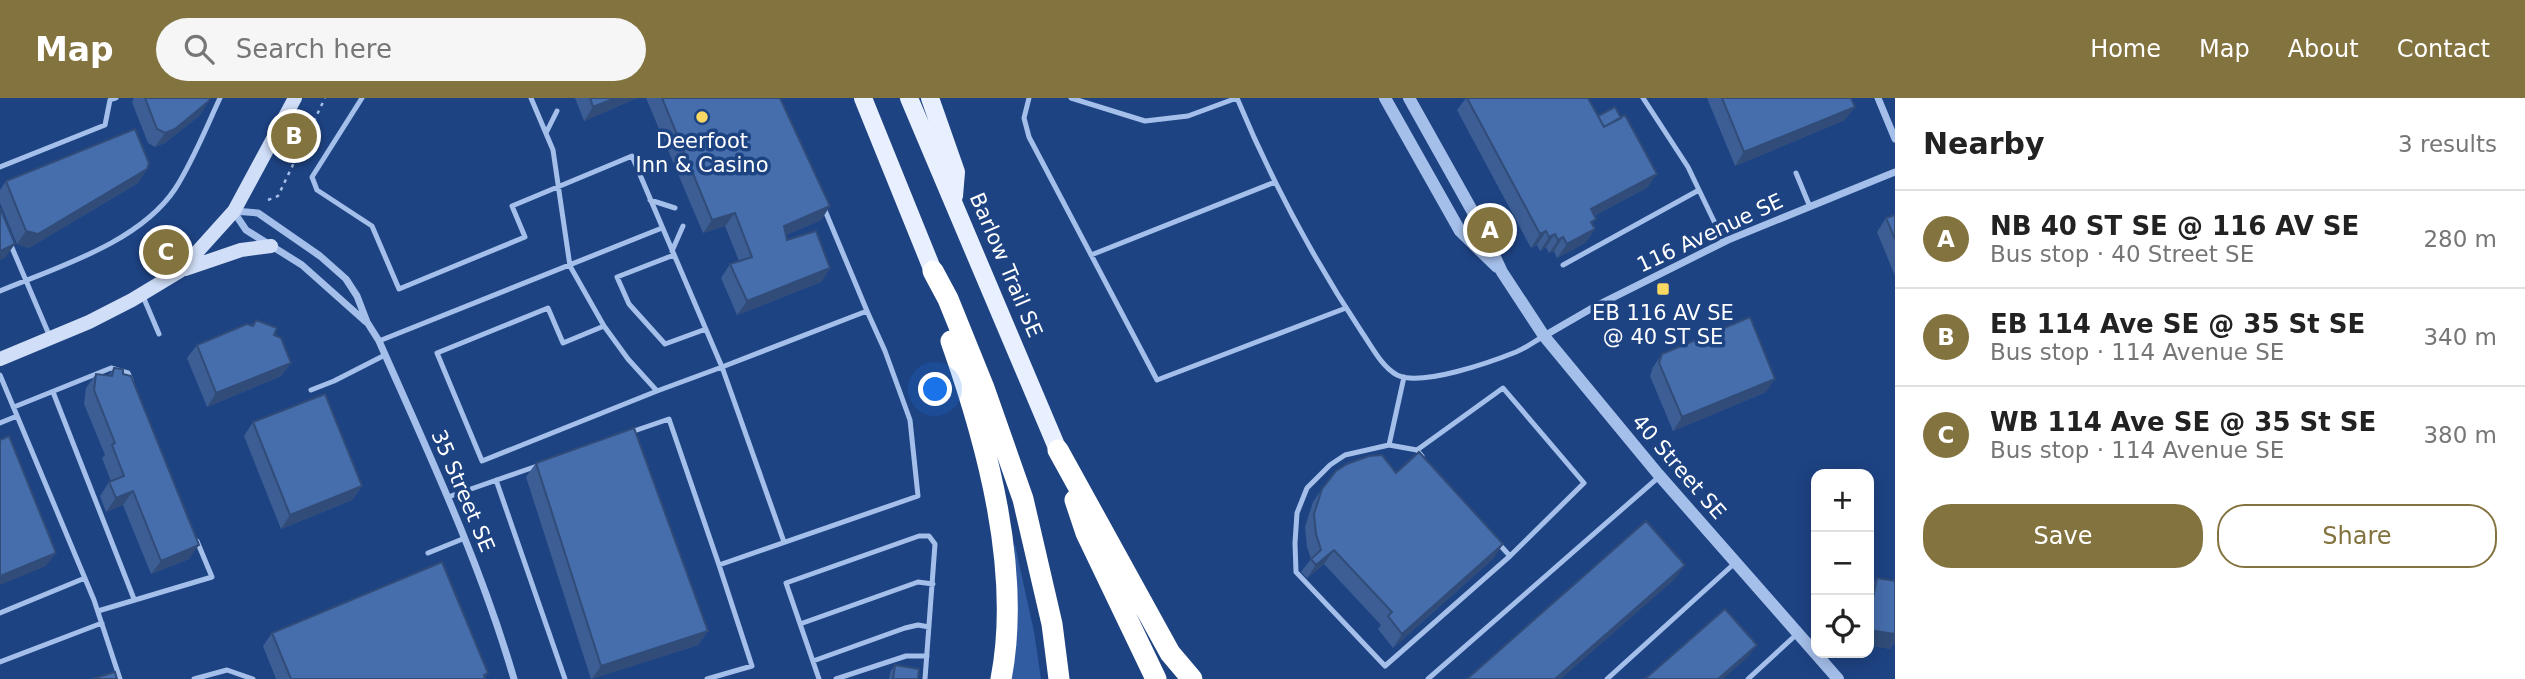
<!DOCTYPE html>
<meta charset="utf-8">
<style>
:root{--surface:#fff;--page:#f6f6f6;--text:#222;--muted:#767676;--line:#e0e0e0;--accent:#83733f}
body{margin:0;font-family:"DejaVu Sans",sans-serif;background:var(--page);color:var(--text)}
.controls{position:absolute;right:21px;bottom:21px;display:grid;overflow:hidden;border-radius:14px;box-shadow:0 4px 18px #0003}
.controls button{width:63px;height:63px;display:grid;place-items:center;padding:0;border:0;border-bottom:2px solid var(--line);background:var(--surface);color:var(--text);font:35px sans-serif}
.you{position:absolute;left:936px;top:292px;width:24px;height:24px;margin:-18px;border:5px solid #fff;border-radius:50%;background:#1a73e8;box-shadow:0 0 0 10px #1a73e833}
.badge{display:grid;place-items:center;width:46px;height:46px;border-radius:50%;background:var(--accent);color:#fff;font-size:23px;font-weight:700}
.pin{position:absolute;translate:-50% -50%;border:4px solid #fff;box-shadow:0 2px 7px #0006}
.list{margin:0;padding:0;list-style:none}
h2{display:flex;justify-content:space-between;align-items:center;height:91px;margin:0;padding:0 28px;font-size:30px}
h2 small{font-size:23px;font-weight:400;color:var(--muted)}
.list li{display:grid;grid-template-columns:46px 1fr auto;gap:21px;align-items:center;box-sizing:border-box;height:98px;padding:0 28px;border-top:2px solid var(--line)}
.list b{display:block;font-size:26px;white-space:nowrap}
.list p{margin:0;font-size:23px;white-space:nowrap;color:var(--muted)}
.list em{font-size:23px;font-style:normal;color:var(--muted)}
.actions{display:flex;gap:14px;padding:21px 28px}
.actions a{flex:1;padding:16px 0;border:2px solid var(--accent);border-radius:28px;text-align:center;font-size:24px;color:var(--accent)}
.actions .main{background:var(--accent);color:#fff}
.icon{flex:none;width:38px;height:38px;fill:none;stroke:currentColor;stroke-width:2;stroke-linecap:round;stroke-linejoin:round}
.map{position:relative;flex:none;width:1895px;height:581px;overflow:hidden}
header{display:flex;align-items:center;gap:42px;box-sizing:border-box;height:98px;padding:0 35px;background:var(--accent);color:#fff}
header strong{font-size:33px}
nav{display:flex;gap:38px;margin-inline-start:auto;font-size:24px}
.search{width:490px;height:63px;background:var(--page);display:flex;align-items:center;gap:18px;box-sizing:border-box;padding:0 24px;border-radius:38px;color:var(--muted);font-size:26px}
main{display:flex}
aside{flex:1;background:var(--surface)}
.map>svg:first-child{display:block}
.green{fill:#315ca1}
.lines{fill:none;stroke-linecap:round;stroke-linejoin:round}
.path{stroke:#a4bfea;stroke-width:2.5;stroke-dasharray:3.5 5;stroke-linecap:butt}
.service{stroke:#a4bfea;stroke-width:5}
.minor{stroke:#a4bfea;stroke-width:7}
.tertiary{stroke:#a4bfea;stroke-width:12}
.secondary{stroke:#d0def7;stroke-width:14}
.primary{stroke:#e8effe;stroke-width:18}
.motorway{stroke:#fff;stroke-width:21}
.wall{fill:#3c5e94}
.shaded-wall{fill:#314c78}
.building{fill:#466dac;stroke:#314c78;stroke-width:2}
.poi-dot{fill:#f9d763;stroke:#1e4383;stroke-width:2.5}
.labels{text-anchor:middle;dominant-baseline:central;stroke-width:7;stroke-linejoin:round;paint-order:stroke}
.poi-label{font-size:21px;fill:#fff;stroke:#1e4383}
.street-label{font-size:21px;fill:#fff;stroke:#1e4383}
</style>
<header>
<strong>Map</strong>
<div class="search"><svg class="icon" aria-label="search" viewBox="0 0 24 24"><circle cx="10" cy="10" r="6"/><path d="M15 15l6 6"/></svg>Search here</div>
<nav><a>Home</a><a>Map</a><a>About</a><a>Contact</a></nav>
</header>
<main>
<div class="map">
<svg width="1895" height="581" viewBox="0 0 1895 581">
<rect width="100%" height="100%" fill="#1e4383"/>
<!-- green -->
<path class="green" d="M1015,447L1034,534L1041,581H1006L1009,448Z"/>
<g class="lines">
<!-- path -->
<path class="path" d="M268,102L278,98L325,0"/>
<!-- service -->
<path class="service" d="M362,0L312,79L317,92L372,128L399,191L525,139L512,108C552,91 592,75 632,58L722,269L657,293L628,261L604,228L570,168L553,52L531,0
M1029,0L1024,20L1029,39L1157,282L1346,210
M1071,0L1145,23L1188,18L1237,0
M1237,0C1271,82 1314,162 1363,236C1372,249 1382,269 1397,277C1421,289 1491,264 1516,254C1526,250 1535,243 1544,238
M1643,0L1688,69L1699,92
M546,35L557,13
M0,69L105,27L110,2L116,0
M1796,75L1810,109
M650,102L675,110
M10,145L50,239
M672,153L683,128
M674,157L617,179L629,206L665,246L706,231
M1091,157L1275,84
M1563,167L1699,92L1724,144
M0,193C57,169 139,145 175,91C193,63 206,30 220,0
M142,196L159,236
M604,228L563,245L548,210L437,255L482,363L657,293
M379,243L662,130
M0,277L94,502L120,581
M1404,279L1389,347L1345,357L1330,367L1307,390L1297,415L1295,445L1296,474L1385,568L1510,458L1584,385L1503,290L1417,352L1422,358
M311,292L334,283L385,257
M53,294L134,501
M14,309L111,270L128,275L131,282
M0,325L17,318
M631,334L669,321L719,467L918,398L910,322L885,253L867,213
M1389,347L1417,352
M496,382L565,581
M448,399L540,367
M784,444L722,269L867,213L824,110
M1498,445L1510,458
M428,455L465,440
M98,513L212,479L197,443
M0,515L85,480
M800,526L918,484L933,486
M813,563L905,530L918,527L929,529
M0,564L102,525
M194,581L227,572L253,581
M707,581L752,568L719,467
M819,581L786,485L919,438H929L935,446L925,581
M836,581L906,558H927
M1428,581L1660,378
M1607,581L1736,464
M1748,581L1797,536"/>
<!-- minor -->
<path class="minor" d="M1878,0L1895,41
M234,113L258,115L320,158L346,181L357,198L367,224L379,243C428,354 480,464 514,581
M234,114L246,132L302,167L366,224
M1544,238L1594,209L1728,142L1895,74"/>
<!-- tertiary -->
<path class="tertiary" d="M1385,0L1460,133L1497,169
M1409,0L1479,125L1502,174L1544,238L1658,376L1838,581"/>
<!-- secondary -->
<path class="secondary" d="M185,171L241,152L271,148
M0,261L89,224L132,202L180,173L234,113L295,0"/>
<!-- primary -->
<path class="primary" d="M863,0L933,173
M909,0L1058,352
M930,0L956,74L954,98"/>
<!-- motorway -->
<path class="motorway" d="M933,173L948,201L984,290L1023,401L1052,526L1059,581
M951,243C987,345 1022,473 1001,581
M1058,352L1170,555L1192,581
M1075,402L1086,435L1156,581"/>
</g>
<!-- wall -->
<path class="wall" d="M134,0H210L200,17L165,45L155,49L148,45L132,4Z
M575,0H637L584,23Z
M646,0H780L830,108L821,122L786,137L787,142L830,170L821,184L737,217L721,180L730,166L739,163L725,128L703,135Z
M1466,0H1588L1598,18L1648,89L1594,118L1592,126L1595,131L1585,145L1557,160L1554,153L1549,155L1546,149L1540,153L1537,147L1531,150L1457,12Z
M1707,0H1851L1845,22L1735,68Z
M147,71L138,85L29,150L17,146L0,105V92L6,83Z
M1895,117V178L1877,134L1886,120Z
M256,222L274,237L291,265L281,278L207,309L187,260L197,247L252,227Z
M1662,256L1766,294L1673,333L1650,278L1653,269Z
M114,270L123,276L189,461L151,476L123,407L106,414L100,398L109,384L111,383L102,360L105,357L84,306L86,290L96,276L108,278Z
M253,324L362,388L352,402L281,431L244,338Z
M536,365L708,533L698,547L591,581L526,379Z
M1396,375L1494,460L1393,550L1378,531L1381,527L1324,466L1307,480L1301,474L1311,461L1307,449L1305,429L1313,404L1322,391Z
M1877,480L1893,546L1890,551L1869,547V491Z
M272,535L488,575L485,579V581H276L263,548Z
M895,567L918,581H889L890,574Z"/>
<!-- shaded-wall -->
<path class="shaded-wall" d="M615,0H637L584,23L593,9Z
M209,3L200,17L165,45L155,49L165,35Z
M1855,9L1845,22L1735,68L1744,54Z
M147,71L138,85L29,150L17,146L26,133Z
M1657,76L1648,89L1581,125L1591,111Z
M830,108L821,122L774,142L784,128Z
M735,115L725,128L703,135L712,122Z
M1595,131L1585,145L1557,160L1567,146Z
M1546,133L1537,147L1531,150L1540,136Z
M1555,136L1546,149L1540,153L1549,139Z
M1563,139L1554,153L1549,155L1558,142Z
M15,146L5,160L0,162V153Z
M830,170L821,184L737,217L747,203Z
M291,265L281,278L207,309L216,295Z
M1775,281L1766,294L1673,333L1682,319Z
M362,388L352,402L281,431L290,417Z
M133,393L123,407L106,414L116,400Z
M1503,446L1494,460L1393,550L1402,536Z
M199,447L189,461L151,476L161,463Z
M1334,452L1324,466L1307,480L1316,467Z
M56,455L46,468L0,487V478Z
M1685,467L1675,481L1561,581H1555Z
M1869,532L1895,536V546H1893L1890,551L1869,547Z
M708,533L698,547L592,581L601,568Z
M1757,547L1747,560L1723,581H1718Z"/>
<!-- building -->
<path class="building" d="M145,0H210L209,3L175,31L165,35L157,31Z
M590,0H615L593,9Z
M662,0H780L830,108L784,128L787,142L816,133L830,170L747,203L730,166L752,159L735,115L712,122Z
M1467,0H1588L1604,29L1625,17L1657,76L1591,111L1596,121L1591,124L1595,131L1567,146L1563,139L1558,142L1555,136L1549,139L1546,133L1540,136Z
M1722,0H1851L1855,9L1744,54Z
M1615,9L1621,20L1604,29L1598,18Z
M135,31L149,65L147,71L38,136L26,133L6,83Z
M0,110L15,146L0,153Z
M1895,117V141L1886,120Z
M1750,219L1775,281L1682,319L1659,265L1662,256Z
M256,222L277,230L274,237L281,240L291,265L216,295L197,247L247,226L253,228Z
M114,270L123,271V276L131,278L199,447L161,463L133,393L116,400L109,384L124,378L112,347L115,345L94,292L96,276L112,278Z
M325,296L362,388L290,417L253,324Z
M634,330L708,533L601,568L536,365Z
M9,338L56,455L0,478V342Z
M1419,354L1503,446L1402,536L1388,518L1392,514L1334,452L1316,467L1311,461L1321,452L1316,436L1314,416L1322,391L1336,373L1347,366L1369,358L1382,357L1396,375Z
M1646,423L1685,467L1555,581H1467Z
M442,464L488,575L484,577L485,581H291L272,535Z
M1877,480L1895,483V536L1869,532V518Z
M1725,511L1757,547L1718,581H1645Z
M895,567L919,571L918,581H893Z
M115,574L117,581H92Z"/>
<!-- markers -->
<g class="poi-dot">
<circle cx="702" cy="19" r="7"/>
<rect x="1656" y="184" width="14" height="14" rx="3.5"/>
</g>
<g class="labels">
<!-- poi labels -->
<g class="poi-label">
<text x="702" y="43">Deerfoot<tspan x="702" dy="24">Inn &amp; Casino</tspan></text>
<text x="1663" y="215">EB 116 AV SE<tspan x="1663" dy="24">@ 40 ST SE</tspan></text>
</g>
<!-- street labels -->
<g class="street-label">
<text transform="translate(1710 135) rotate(-25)">116 Avenue SE</text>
<text transform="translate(1006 167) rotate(67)">Barlow Trail SE</text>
<text transform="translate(1679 369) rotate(49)">40 Street SE</text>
<text transform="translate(463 393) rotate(67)">35 Street SE</text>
</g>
</g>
</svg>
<div class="controls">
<button>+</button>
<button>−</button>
<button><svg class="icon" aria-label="locate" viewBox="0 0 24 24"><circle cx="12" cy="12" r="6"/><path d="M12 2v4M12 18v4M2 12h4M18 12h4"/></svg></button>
</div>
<div class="you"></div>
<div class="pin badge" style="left:1490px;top:132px">A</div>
<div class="pin badge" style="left:294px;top:38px">B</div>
<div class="pin badge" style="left:166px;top:154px">C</div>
</div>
<aside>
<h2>Nearby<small>3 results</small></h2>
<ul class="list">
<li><span class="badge">A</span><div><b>NB 40 ST SE @ 116 AV SE</b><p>Bus stop · 40 Street SE</p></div><em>280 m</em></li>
<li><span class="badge">B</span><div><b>EB 114 Ave SE @ 35 St SE</b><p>Bus stop · 114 Avenue SE</p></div><em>340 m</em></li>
<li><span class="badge">C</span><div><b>WB 114 Ave SE @ 35 St SE</b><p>Bus stop · 114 Avenue SE</p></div><em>380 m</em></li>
</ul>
<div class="actions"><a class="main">Save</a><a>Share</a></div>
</aside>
</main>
